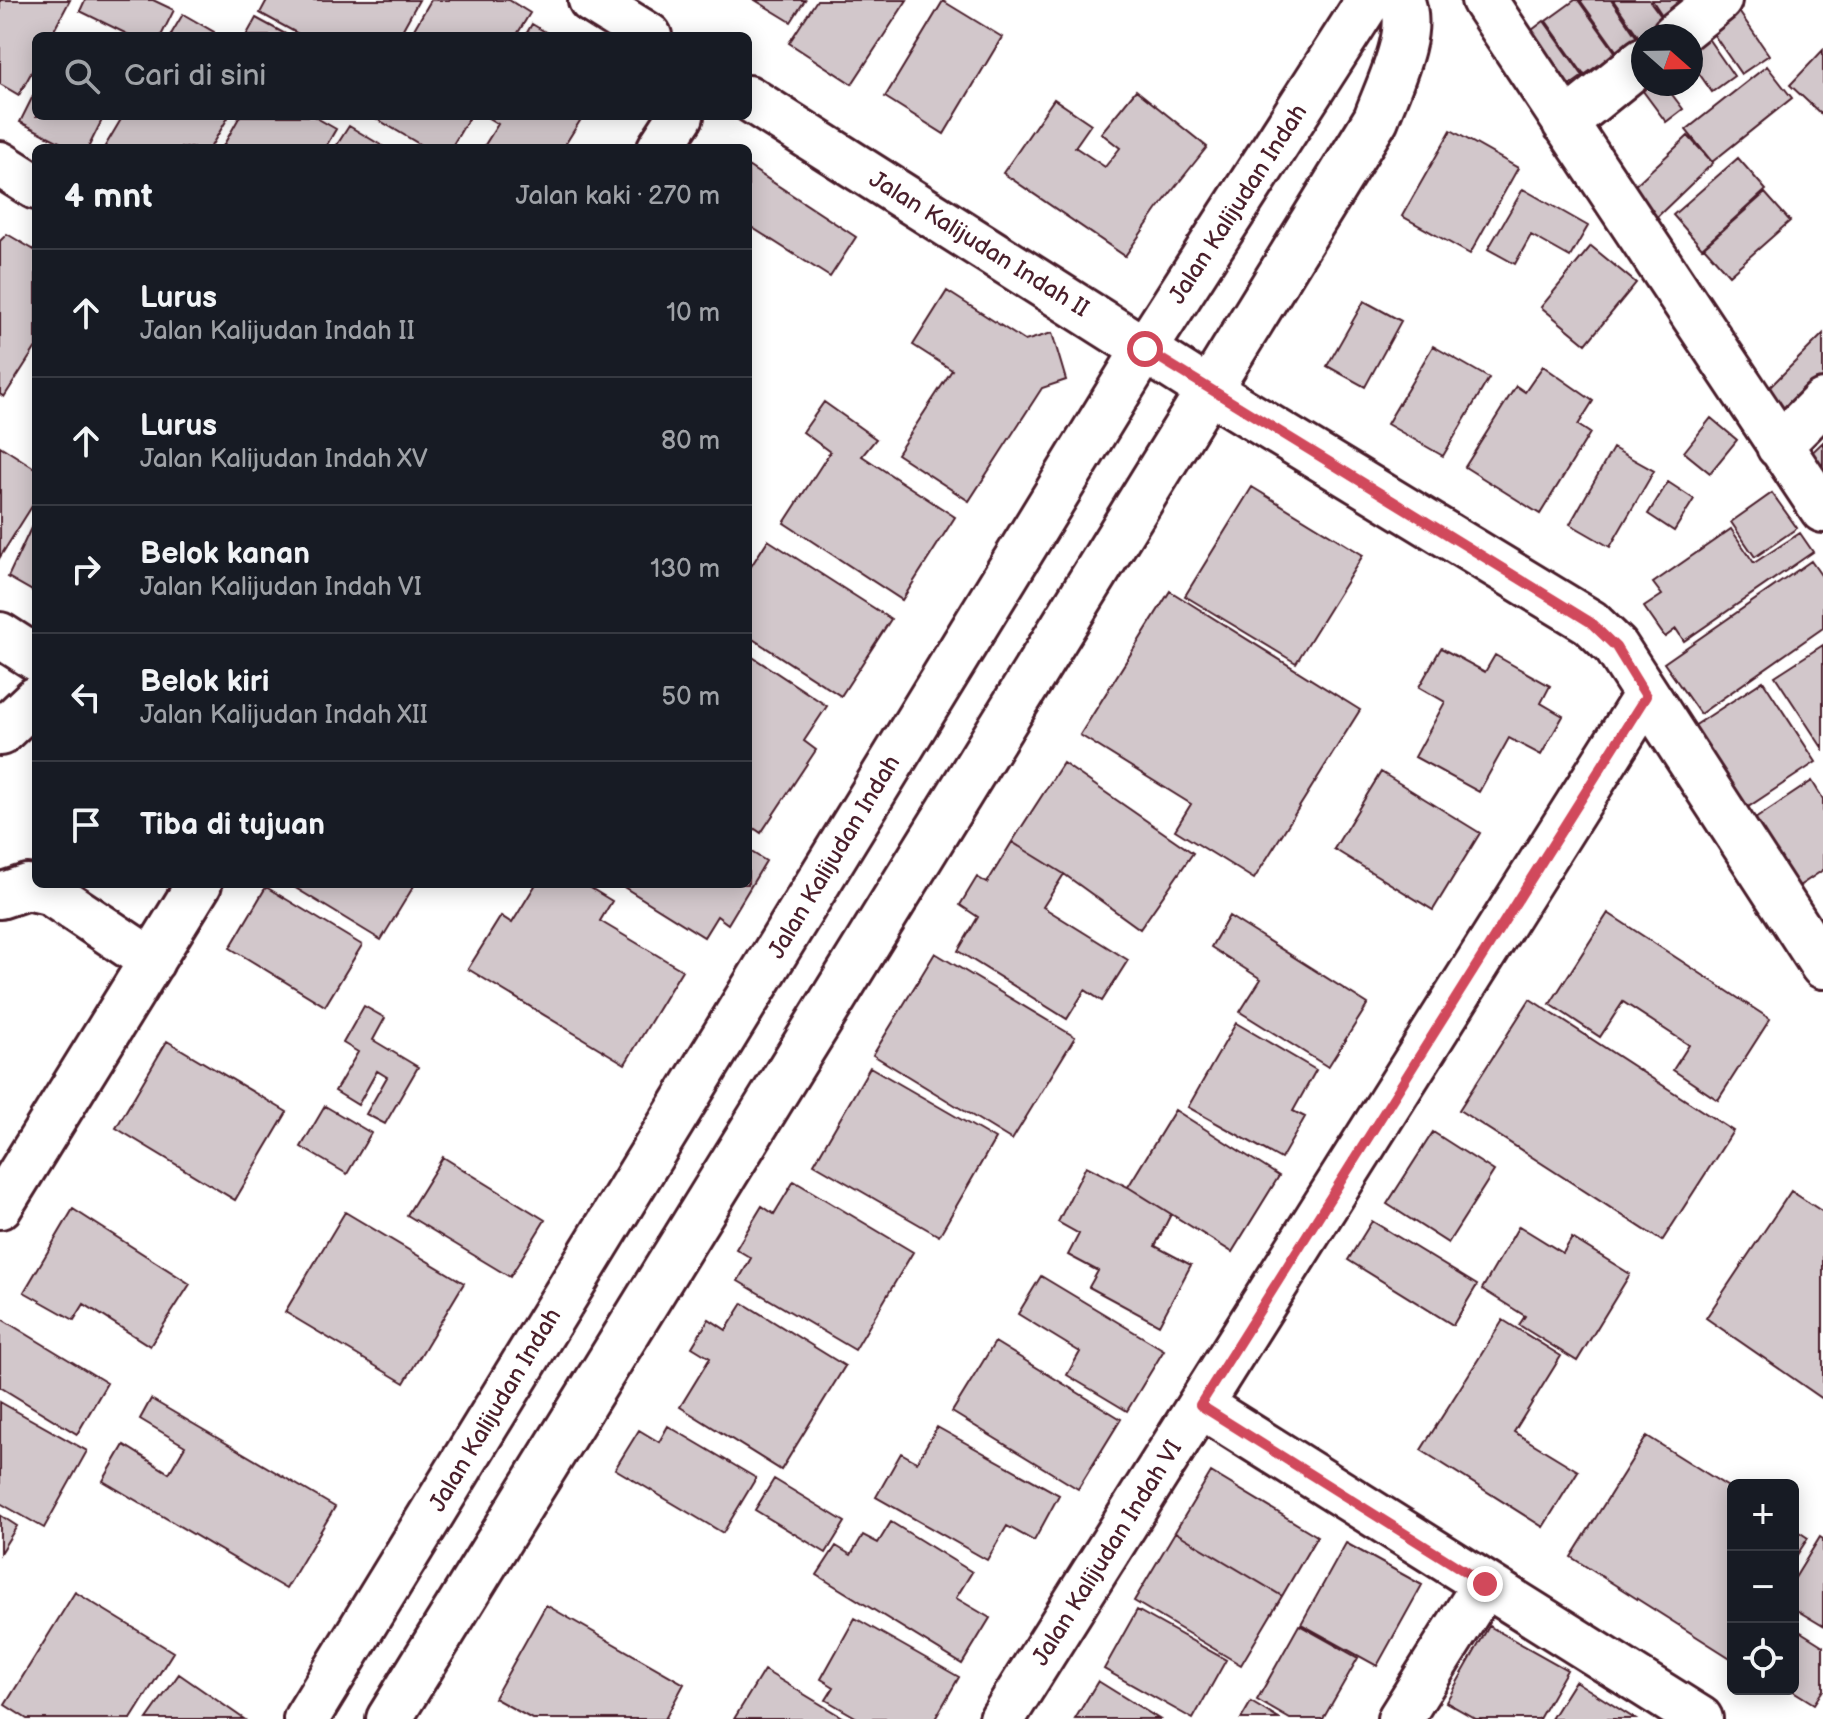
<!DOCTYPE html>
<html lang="id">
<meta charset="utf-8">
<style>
:root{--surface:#171b24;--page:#242831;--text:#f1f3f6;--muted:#9ea1a6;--line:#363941}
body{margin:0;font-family:"Balsamiq Sans",sans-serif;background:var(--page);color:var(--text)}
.controls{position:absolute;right:24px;bottom:24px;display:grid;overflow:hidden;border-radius:12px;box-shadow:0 4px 20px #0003}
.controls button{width:72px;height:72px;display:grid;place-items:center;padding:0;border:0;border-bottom:2px solid var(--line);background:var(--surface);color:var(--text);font:40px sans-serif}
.compass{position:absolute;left:1631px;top:24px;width:72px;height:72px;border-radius:50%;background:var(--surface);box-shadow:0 4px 20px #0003;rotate:110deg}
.stop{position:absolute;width:24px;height:24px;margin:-18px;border:6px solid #d1495b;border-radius:50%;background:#fff}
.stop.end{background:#d1495b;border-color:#fff;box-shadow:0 2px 8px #0008}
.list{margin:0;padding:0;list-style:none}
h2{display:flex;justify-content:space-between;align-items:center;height:104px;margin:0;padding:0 32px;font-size:34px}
h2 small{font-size:26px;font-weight:400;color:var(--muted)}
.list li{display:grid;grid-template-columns:52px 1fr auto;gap:24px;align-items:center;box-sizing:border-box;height:128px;padding:0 32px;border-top:2px solid var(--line)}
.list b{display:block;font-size:30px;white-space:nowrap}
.list p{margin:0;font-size:26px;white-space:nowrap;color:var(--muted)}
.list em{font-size:26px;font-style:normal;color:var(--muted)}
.icon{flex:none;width:44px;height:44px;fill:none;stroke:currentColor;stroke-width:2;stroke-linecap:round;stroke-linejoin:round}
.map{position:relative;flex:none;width:1823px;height:1719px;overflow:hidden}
.search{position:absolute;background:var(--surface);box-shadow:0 4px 20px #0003;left:32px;top:32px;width:720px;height:88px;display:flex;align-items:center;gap:20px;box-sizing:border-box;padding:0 28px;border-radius:12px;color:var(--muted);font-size:30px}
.panel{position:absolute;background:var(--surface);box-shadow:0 4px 20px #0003;left:32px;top:144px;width:720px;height:744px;border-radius:12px}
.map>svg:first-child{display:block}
.building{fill:#d2c7cb;stroke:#4a1f2b;stroke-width:2}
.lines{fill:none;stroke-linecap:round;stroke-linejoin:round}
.minor-casing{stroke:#4a1f2b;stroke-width:50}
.minor{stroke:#fff;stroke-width:44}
.route{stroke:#d1495b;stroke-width:10}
.labels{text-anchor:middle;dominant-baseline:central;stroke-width:6;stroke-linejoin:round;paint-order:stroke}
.street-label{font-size:24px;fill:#4a1f2b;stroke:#fff}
</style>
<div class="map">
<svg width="1823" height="1719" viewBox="0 0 1823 1719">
<rect width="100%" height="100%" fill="#fff"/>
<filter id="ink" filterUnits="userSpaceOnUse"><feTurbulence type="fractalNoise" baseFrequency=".0125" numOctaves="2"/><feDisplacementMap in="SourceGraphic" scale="16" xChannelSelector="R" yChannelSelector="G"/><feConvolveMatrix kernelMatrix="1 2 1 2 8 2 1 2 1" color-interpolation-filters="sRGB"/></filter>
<g filter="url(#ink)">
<!-- building -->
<path class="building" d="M0,0H70L51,36H36V64L19,95L0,84Z
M85,0H153L174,10L161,36H131L80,11Z
M267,0H419L399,36H302L260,13Z
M431,0H509L530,13L516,36H410Z
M755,0H805L791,22Z
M817,0H907L852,84L789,43Z
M1575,0H1578L1616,53L1584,75L1546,21Z
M1580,0H1611L1640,42L1620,56Z
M1613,0H1649L1666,23L1647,36H1643L1641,40Z
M1652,0H1695L1666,21Z
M1731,0L1769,55L1741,74L1703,19Z
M943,1L1002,37L944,134L885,97Z
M183,14L214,32L212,36H170Z
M256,18L289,36H246Z
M1544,21L1583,76L1554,97L1516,42Z
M532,24L552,36H525Z
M1698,24L1734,76L1712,92L1691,62V36Z
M1823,50V112L1821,114L1790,85Z
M1767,66L1792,98L1712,162L1686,130Z
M1634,79L1643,84H1664L1683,109L1666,122Z
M36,90V116H104L88,148H71L20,122Z
M1136,90L1207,147L1157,210L1125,256L1003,173L1054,99L1091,124L1075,147L1105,167L1120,148L1101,133Z
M123,116H229L210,148H104Z
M240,116H313L336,129L325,148H222Z
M372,116H470L451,148H426Z
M485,116H583L563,148H483L498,124Z
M349,126L384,147L335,148Z
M1451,130L1518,168L1470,254L1402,216Z
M1688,136L1713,163L1657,217L1631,189Z
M1738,158L1766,190L1702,248L1673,215Z
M748,166L856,237L830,277L748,225Z
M1523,189L1588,226L1570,257L1531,235L1515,264L1488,249Z
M1765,193L1790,221L1729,275L1704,247Z
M7,234L36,251V347L4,397L0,394V241Z
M1591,246L1636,283L1586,344L1541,307Z
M947,291L1025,341L1052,333L1066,380L1042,388L969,501L897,454L952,370L913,345Z
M1364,301L1401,321L1365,387L1327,366Z
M1823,334V390L1781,432L1753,404Z
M1433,346L1489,378L1443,456L1387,424Z
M1543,366L1593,401L1578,425L1590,433L1540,514L1465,467L1516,386L1525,392Z
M824,402L876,439L862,456L955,517L902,600L784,523L830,452L803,432Z
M1711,418L1737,440L1710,473L1684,452Z
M1823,442V483L1802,462Z
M0,446L36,469V500L0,557Z
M1613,448L1654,471L1610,547L1570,524Z
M1668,482L1694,499L1674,531L1648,514Z
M1252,487L1363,555L1296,663L1185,596Z
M1772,493L1797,528L1755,557L1731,522Z
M31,528L36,529V593L8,577Z
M1731,529L1754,563L1800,533L1813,552L1684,641L1676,629L1665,637L1644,607L1662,595L1653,583Z
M768,540L891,619L841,696L748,636V571Z
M1811,561L1823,578V628L1700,714L1664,663Z
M1170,591L1360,710L1254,879L1175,830L1191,804L1080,735Z
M1823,645V749L1775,676Z
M1441,648L1485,672L1495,655L1550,686L1541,703L1563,716L1541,755L1509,738L1479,792L1415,757L1445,702L1419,687Z
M748,654L827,706L804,741L816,750L761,833L748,824Z
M1763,681L1816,762L1742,811L1688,730Z
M1063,763L1193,853L1140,929L1064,874L1012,842Z
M1381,772L1480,833L1433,910L1334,849Z
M1812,781L1823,799V870L1796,888L1752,821Z
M1012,842L1064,874L1043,907L1128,960L1102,1001L1085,990L1067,1019L958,951L978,917L960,905L977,877L987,883Z
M748,850L766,861L728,924L717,916L704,937L619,884H748Z
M289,884H415L381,940Z
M536,884H584L612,901L600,921L682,970L625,1064L468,969L501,916L512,923Z
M266,887L362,945L325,1006L230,948Z
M1608,913L1770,1019L1718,1100L1673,1070L1689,1045L1623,1002L1600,1037L1550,1004Z
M1229,916L1368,1004L1328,1067L1240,1012L1261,979L1211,947Z
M935,953L1075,1037L1012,1140L873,1055Z
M1530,999L1733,1131L1662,1241L1459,1110Z
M364,1006L385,1018L373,1040L418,1067L385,1124L366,1114L387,1077L377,1071L358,1105L335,1091L358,1052L343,1043Z
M1236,1023L1316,1070L1293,1111L1305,1117L1281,1159L1188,1107Z
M167,1041L287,1112L235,1200L116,1128Z
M870,1067L995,1139L939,1236L814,1164Z
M325,1106L371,1133L347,1174L301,1147Z
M1175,1110L1279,1176L1232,1252L1128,1187Z
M1433,1132L1494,1171L1448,1243L1387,1204Z
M443,1157L545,1220L510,1277L407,1215Z
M1086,1166L1128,1187L1171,1214L1155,1246L1191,1265L1159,1325L1089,1287L1098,1271L1068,1255L1079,1234L1058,1222Z
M794,1181L913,1252L855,1350L738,1281L751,1258L736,1249L762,1206L774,1214Z
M1791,1191L1823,1212V1399L1706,1318Z
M73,1209L190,1284L150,1346L84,1304L74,1320L24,1292Z
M345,1212L464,1283L404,1383L285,1312Z
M1372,1221L1477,1285L1453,1325L1348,1260Z
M1519,1226L1563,1253L1572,1238L1630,1274L1577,1361L1519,1325L1525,1316L1482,1289Z
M1041,1276L1164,1350L1127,1411L1067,1375L1080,1352L1018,1314Z
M743,1303L845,1366L781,1470L680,1407L710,1358L692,1347L709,1319L726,1330Z
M0,1318L107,1383L77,1434L0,1387Z
M1503,1320L1561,1356L1514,1432L1578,1471L1543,1527L1421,1450Z
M995,1342L1121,1419L1078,1489L952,1412Z
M151,1399L335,1507L286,1589L103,1481L124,1445L169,1473L185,1446L140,1419Z
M0,1402L87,1451L44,1528L0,1503Z
M668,1426L756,1478L723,1533L615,1469L639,1430L659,1442Z
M937,1427L1059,1495L1034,1541L1007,1526L987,1560L876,1497L901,1453L917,1462Z
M1647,1436L1733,1490L1732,1659L1571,1557Z
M1211,1472L1317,1536L1282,1596L1175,1532Z
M774,1479L845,1522L826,1553L755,1510Z
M0,1515L17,1526L0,1553Z
M891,1522L972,1572L956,1598L990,1618L962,1664L817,1575L836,1546L851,1555L863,1535L878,1543Z
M1793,1528L1808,1538L1793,1561Z
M1175,1532L1282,1596L1241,1665L1134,1601Z
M1820,1537L1823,1539V1626L1793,1608V1581Z
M1346,1543L1422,1585L1377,1666L1301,1624Z
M75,1592L173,1652L131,1719H27L5,1705Z
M546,1605L684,1684L665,1719H532L494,1698Z
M1137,1610L1226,1660L1193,1719L1104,1669Z
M855,1618L959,1677L935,1719H859L826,1700L834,1687L821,1679Z
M1299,1625L1358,1658L1323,1719H1290L1257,1700Z
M1489,1626L1567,1670L1539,1719H1476L1446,1702Z
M1793,1627L1823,1646V1690L1814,1704L1790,1689H1793Z
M764,1670L845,1719H734Z
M179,1674L244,1719H147Z
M1098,1681L1159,1719H1075Z
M1575,1681L1635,1719H1551Z
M1251,1702L1279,1719H1241Z"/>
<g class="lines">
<!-- minor casing -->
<g class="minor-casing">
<path id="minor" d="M591,0L649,36
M1484,0L1823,510
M1674,36L1719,0
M748,98L1210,391L1590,622L1616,647L1823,966
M1565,123L1643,60
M660,148L681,116
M0,164L36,187
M1779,446L1823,402
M0,635L36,658
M0,733L36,699
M0,896L27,887L49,892L152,961
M0,1206L199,884
M1200,1405L1700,1719
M306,1719L1145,349L1369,0
M389,1719L1376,119C1387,88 1417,31 1401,0
M1002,1719L1646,696
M1400,1719L1485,1584"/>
</g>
<!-- minor -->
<use href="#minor" class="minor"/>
</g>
</g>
<g class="lines" filter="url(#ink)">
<!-- route -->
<path class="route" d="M1145,349L1590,622L1616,647L1646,696L1200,1405L1485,1584"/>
</g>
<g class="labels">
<!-- street labels -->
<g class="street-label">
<text transform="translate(1238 204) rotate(-57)">Jalan Kalijudan Indah</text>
<text transform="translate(979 244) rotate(32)">Jalan Kalijudan Indah II</text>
<text transform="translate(834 857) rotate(-59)">Jalan Kalijudan Indah</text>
<text transform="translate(495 1410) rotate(-59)">Jalan Kalijudan Indah</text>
<text transform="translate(1107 1553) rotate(-58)">Jalan Kalijudan Indah VI</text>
</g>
</g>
</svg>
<div class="controls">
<button>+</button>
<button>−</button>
<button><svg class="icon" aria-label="locate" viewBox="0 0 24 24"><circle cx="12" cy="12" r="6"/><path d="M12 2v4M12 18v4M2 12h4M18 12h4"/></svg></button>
</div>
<svg class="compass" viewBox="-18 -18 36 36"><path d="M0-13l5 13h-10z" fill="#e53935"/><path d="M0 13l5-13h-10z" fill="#9ea1a6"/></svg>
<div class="stop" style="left:1145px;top:349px"></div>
<div class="stop end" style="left:1485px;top:1584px"></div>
<div class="search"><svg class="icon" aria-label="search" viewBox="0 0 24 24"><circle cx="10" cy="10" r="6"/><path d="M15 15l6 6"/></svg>Cari di sini</div>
<section class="panel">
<h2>4 mnt<small>Jalan kaki · 270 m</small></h2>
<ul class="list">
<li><svg class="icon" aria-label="ahead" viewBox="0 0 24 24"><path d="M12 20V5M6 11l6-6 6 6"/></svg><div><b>Lurus</b><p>Jalan Kalijudan Indah II</p></div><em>10 m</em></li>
<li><svg class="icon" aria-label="ahead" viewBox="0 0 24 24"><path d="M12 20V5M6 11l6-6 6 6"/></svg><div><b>Lurus</b><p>Jalan Kalijudan Indah XV</p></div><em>80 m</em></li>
<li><svg class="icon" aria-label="right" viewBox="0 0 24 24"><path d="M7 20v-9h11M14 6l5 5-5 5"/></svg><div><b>Belok kanan</b><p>Jalan Kalijudan Indah VI</p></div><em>130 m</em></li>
<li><svg class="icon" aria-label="left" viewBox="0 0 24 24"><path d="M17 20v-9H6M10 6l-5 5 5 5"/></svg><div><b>Belok kiri</b><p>Jalan Kalijudan Indah XII</p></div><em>50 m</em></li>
<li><svg class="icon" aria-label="arrive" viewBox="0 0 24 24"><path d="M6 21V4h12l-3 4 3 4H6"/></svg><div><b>Tiba di tujuan</b></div></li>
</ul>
</section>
</div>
